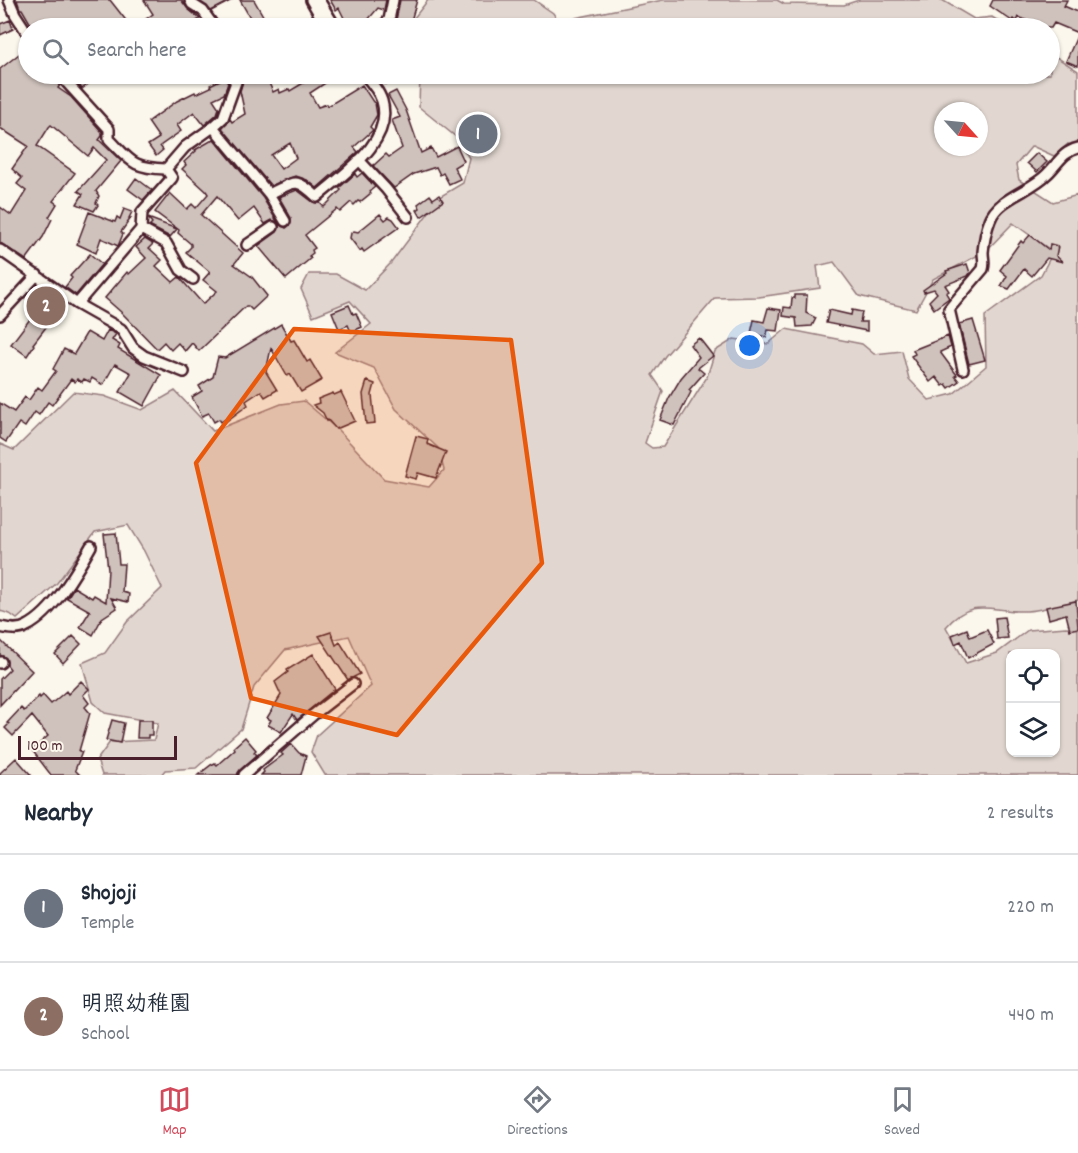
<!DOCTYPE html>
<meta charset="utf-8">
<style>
:root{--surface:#fff;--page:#f2f2f3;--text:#1f2937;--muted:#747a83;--line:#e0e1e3;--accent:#d1495b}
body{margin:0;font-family:Dekko,"Klee One",sans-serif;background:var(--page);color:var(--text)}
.controls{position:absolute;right:18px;bottom:18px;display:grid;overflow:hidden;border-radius:12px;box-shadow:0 2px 4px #0004}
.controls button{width:54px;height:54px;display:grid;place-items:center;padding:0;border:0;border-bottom:2px solid var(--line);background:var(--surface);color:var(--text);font:30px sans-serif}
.compass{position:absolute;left:934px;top:102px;width:54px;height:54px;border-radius:50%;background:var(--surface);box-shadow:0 2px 4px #0004;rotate:117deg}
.scale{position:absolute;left:18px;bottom:15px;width:159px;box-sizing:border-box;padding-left:6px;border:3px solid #4a1f2b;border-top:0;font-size:16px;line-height:21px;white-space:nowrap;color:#4a1f2b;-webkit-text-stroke:4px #fbf7ec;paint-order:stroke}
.you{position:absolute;left:750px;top:346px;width:21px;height:21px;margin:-15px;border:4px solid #fff;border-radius:50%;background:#1a73e8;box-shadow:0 0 0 9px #1a73e833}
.badge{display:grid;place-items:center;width:39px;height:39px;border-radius:50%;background:var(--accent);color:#fff;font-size:20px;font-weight:700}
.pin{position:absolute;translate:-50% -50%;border:3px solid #fff;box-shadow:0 2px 6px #0006}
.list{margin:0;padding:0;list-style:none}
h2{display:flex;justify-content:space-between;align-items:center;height:78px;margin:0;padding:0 24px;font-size:26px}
h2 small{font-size:20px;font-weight:400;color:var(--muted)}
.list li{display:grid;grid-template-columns:39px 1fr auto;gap:18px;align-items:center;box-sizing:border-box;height:108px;padding:0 24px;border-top:2px solid var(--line)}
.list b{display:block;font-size:22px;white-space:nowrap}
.list p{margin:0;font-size:20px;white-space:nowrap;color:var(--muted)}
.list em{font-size:20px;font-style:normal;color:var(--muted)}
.icon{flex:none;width:33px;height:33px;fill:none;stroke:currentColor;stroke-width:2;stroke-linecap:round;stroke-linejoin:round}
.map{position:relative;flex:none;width:1078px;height:775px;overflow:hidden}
.search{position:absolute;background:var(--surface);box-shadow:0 2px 4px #0004;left:18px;right:18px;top:18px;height:66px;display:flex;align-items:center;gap:15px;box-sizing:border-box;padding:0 21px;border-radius:33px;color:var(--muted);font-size:22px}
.sheet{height:294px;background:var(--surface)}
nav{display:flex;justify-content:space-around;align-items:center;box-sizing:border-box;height:84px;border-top:2px solid var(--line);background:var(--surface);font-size:16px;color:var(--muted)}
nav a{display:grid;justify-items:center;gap:3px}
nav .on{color:var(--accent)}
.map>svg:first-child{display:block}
.green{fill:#e2d7d0;stroke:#967b7e;stroke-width:1.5;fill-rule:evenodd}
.building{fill:#cfc2bc;stroke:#4a1f2b;stroke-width:1.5;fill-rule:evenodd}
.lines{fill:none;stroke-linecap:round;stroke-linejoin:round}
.street-casing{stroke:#4a1f2b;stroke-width:14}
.street{stroke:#fbf7ec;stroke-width:9}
.marked{fill:#e8590c;fill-opacity:0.2;stroke:#e8590c;stroke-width:4.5;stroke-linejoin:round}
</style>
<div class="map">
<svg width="1078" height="775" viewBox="0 0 1078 775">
<rect width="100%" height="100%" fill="#fbf7ec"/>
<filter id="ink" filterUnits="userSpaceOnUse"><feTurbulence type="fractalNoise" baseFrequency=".0167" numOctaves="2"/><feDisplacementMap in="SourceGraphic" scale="12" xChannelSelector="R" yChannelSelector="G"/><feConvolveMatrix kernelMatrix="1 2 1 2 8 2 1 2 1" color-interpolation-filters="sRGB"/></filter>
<g filter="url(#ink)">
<!-- green -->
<path class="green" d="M428,0H534L553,13L563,28H411L410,23Z
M663,0H777L784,4L844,5L859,0H942L974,19L992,17L1010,28H566L575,18Z
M1050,53L1078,71V149L1068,144L1054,156L1032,146L1016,165L1019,180L1053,202L1078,195V600C1062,604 1044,610 1027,611C992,613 974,595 946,627L966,663L997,653L1028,630L1066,627L1078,629V775H325L311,752L317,735L371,686L349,636L285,650L254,687L241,729L196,768L165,770L161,775H102L97,760L110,742L154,740L158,723L105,713L93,702L82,663L105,653L127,622L162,588L144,551L128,525L95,532L57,583L17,619L10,614L0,611V444L14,450L73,392L104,396L142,410L175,391L213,431L281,404L304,401L338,430L384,479L429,487L444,470L438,448L396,409L374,368L335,352L371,324L350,301L313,316L301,289L309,274H336L365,290L391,263L441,196L463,183L469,158L456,137L419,107L420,74H1050ZM943,111H979V147H943ZM1013,223L1053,252L1041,275L985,316L986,366L953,394L929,400L909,379L902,351L874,354L862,344L786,329L768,344L734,339L715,351L707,377L663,447L652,448L645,443L663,391L652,375L665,356L715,298L759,297L820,288L817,266L834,262L859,296L916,310L933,279L986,251ZM1010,654H1056V752H1010Z"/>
<!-- building -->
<path class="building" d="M17,0H110L132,28H33L22,9H20Z
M144,0H181L188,9L200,19L185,28H133L153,14Z
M198,0H232L211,11Z
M240,0H254L270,28H256Z
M330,0H386L384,10L378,8L361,28H343L342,26L346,22L339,8L336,10Z
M400,0H417L409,28H398L400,21L396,20Z
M993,0H1067L1064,6L1078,12V33L1054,23L1051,28H1042L1019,17L1017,21L1013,19L1012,21L990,6Z
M10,20L13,29L0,35V24Z
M1078,34V66L1066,61Z
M28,47V74L52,75L60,85L58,88L71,97L102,132V136L99,140L121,161L96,191L99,196L96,203L98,205L94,211L77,204L83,194L78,191L106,160L94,148L88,156L51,125L49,127L37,146L75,173L53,201L57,204L49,217L52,219L43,237L26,260L0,243V207L11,215L26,191L17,184L22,178L12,169L28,146L0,128V69Z
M80,74H101L82,89L74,78Z
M238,74H265L273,92L279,89L280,93L289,89L290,91L315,76L313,74H339L310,93L318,107L327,104L328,106L362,85L373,102L375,103L377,115L370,127L373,130L354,147L358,152L317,188L307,180L295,176L271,186L222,128L230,119L232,122L245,114L240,91L243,81ZM290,143L296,158L281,169L271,155Z
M224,78L228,83L224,94L213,99L219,108L217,114L204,125L194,112L177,125L181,131L160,146L163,150L156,156L148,145L159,138L148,122L177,101L195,92L196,94L211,87L210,85Z
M396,91L406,110L421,153L431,148L436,157L457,146L464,161L454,167L460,179L449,184L443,173L440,175L436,167L414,174L394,188L373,166L386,154L389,157L402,148L392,120L400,117L388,95Z
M214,139L263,198L278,223L272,220L265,224L254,208L238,221L217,196L201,215L243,253L234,264L252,277L267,296L252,310L248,306H246L199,351L192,343L185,351L178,343L171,350L164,342L157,349L122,313L105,298L127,272L129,274L146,258L136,247L145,239L153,244L149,248L162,260L156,266L173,282L179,277L203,304L217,291L203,280L210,272L186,252L191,247V244L178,233L179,230L155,212L170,193L187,209L192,204L196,208L208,194L206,191L182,169L186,165L184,162L196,151L195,150Z
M1037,153L1047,162L1037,172L1027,163Z
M362,173L375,187L370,191L371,193L360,202L358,201L354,205L351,202L340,212L337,209L305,235L315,248L312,250L313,253L309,256L311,258L286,279L258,246L277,232L279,224L286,228L291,224V218L279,197L297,190L313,202L320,203L324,207L341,190L339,188L355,174L357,177Z
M136,178L152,190L143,200L128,189Z
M430,195L433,199L439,195L443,201L421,217L417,210L420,208L418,204Z
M124,209L132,212L129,218H131L121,232L123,234L118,246L101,238L96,253L77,244L89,212L115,222L117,217L120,219Z
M380,214L385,220L389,217L393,219L399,227L364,252L362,249L360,251L350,238L351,233L354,231L358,232Z
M148,218L161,223L177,229L170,237L149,226L152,223Z
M1030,235L1049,250L1050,244L1058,246L1056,256L1063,262L1047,258L1032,276L1024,269L1009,289L1001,286L1007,276L1000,270L1021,241L1023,243Z
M90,254L102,264L76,295L65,287L72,278L70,276Z
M967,264L970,273L968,276L945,285L949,291L946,293L949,298L934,309L929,301L937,293L934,289L924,292L923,290L947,273L946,271Z
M41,287L61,301L63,305L33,344L34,345L27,356L11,344L40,306L32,300Z
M795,295H807L806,313L816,318L812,326L797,327L796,318L783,316L784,307L791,308L792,298H795Z
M349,305L353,314L356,313L362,327L351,332L348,325L339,329L332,312Z
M768,308L781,310L778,331L768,330L766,337L751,333L754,320L764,322Z
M829,310L851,315L852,310L862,312L860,322H867V331L826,323Z
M973,320L985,360L969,364L959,324Z
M281,324L291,341L294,340L307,362L310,360L322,380L301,392L290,374L287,376L271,348L266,372L277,390L265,397L261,391L246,401L248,405L225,422L224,420L221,422L219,419L214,422L209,413L202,416L192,397L202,391L199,386L213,377L218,357L225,358Z
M108,330L116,334L112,340L120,345L118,349L161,375L144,406L120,392L131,373L115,364L103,385L92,378L90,382L84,379L82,382L77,379L75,382L71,379L52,405L48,402L39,415L35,412L25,427L19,423L6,442L0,438V403L14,412L25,397L29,400L38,387L42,390L56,371L53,369L64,349L74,354L87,332L102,341Z
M948,336L951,347L940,352L957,375L955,376L959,381L949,388L946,384L943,386L936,377L930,382L911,356L915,354L913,350Z
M699,338L713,356L698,368L704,373L689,390L691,392L674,425L660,420L669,398L681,378L699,357L690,345Z
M367,381L375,384L372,395L375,423L366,424L363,394Z
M341,392L355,421L336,429L328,420L327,421L323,413L313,405L319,403L318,399L333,393L334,395Z
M416,436L428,439L427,444L446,452L436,478L418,473L416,479L405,476Z
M116,533L119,564H124L122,592L129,594L128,602L111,598L117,608L102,618L93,635L80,627L90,611L67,598L74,587L92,598L94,595L106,602L108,569L104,534Z
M1076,601L1078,628L1070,630L1066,614L1049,619L1046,607Z
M1004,617L1008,638L997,639L995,618Z
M967,629L970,637L987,630L994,644L968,658L961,641L955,644L952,635Z
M331,632L336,645L340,642L360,674L348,680L319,636Z
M73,636L81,644L63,663L55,654Z
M0,640L32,671L0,705V679L10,669L7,665L6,658L0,655Z
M313,654L335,689L297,720L293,714L281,732L268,725L271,720L267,718L281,695L275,682L288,672L287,670Z
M81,681L89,689L83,695L89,703L85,707L90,713L79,751L82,752L75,770L80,775H51L32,750L48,736L32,716L13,736L5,728L9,724L7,723L21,708L24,711L39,696L40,698L43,695L51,704L66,691L68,694Z
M112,720L124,723L120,743L106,740Z
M138,720H152V735H148V738H137Z
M245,737L256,750L254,752L257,755L240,770L237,775H198L211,765L215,763L217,765L235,749L234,747Z
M291,744L299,753L306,756L301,775H261L264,772L263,770L283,755L281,753Z
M16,758L31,775H0V773Z"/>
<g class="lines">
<!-- street casing -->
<g class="street-casing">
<path id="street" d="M9,0L15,14L28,34
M190,0L192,4L203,11L215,28
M311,0L327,28
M319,0L336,28
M386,23L389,20L393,0
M59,74L109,129V139C131,161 132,168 166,169L172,178L142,212L141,229
M229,74L236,82L223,118L213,127L269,194L285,221
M380,74L387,78L407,75
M359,160L386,189L408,217
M166,169L185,147L213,127
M269,194C295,182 295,176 317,197C343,174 394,142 382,101C379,91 371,82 364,74
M247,245L273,227
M0,250L77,304L121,329L133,348L144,356L184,372
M77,304L141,229L166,243L181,270L193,279
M0,315L37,275
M963,369L949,309L983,269C985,262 983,259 983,252C984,241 986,230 990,220C998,198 1031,191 1047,174C1058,164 1062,152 1078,148
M0,627C9,629 19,631 27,626C53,613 77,571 91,546
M0,663L1,662
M244,775L313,715L353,684"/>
</g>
<!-- street -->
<use href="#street" class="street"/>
</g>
</g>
<!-- marked area -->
<path class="marked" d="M294,329L511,340L542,563L397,735L251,698L196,463Z"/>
</svg>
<div class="controls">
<button><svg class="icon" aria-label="locate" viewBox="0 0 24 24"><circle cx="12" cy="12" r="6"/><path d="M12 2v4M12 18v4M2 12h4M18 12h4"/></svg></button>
<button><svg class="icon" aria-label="layers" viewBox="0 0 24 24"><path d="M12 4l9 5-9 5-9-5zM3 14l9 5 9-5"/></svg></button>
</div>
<svg class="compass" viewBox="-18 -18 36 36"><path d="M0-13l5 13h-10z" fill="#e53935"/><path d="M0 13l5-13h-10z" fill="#747a83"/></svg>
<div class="scale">100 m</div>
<div class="you"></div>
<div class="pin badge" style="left:478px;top:134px;background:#6b7280">1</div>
<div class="pin badge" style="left:46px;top:306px;background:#8d6e63">2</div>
<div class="search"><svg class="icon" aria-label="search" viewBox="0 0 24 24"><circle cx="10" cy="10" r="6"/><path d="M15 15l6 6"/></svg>Search here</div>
</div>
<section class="sheet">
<h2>Nearby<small>2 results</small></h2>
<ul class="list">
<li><span class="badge" style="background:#6b7280">1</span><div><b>Shojoji</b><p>Temple</p></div><em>220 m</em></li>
<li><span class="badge" style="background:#8d6e63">2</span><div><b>明照幼稚園</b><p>School</p></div><em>440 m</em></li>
</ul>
</section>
<nav>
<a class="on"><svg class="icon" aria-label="map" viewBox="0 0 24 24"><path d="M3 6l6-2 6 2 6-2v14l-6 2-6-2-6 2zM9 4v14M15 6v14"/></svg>Map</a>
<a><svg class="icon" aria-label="directions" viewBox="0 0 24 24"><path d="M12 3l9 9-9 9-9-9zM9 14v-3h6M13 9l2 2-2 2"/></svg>Directions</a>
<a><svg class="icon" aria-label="saved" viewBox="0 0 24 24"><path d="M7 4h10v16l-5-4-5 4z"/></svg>Saved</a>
</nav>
